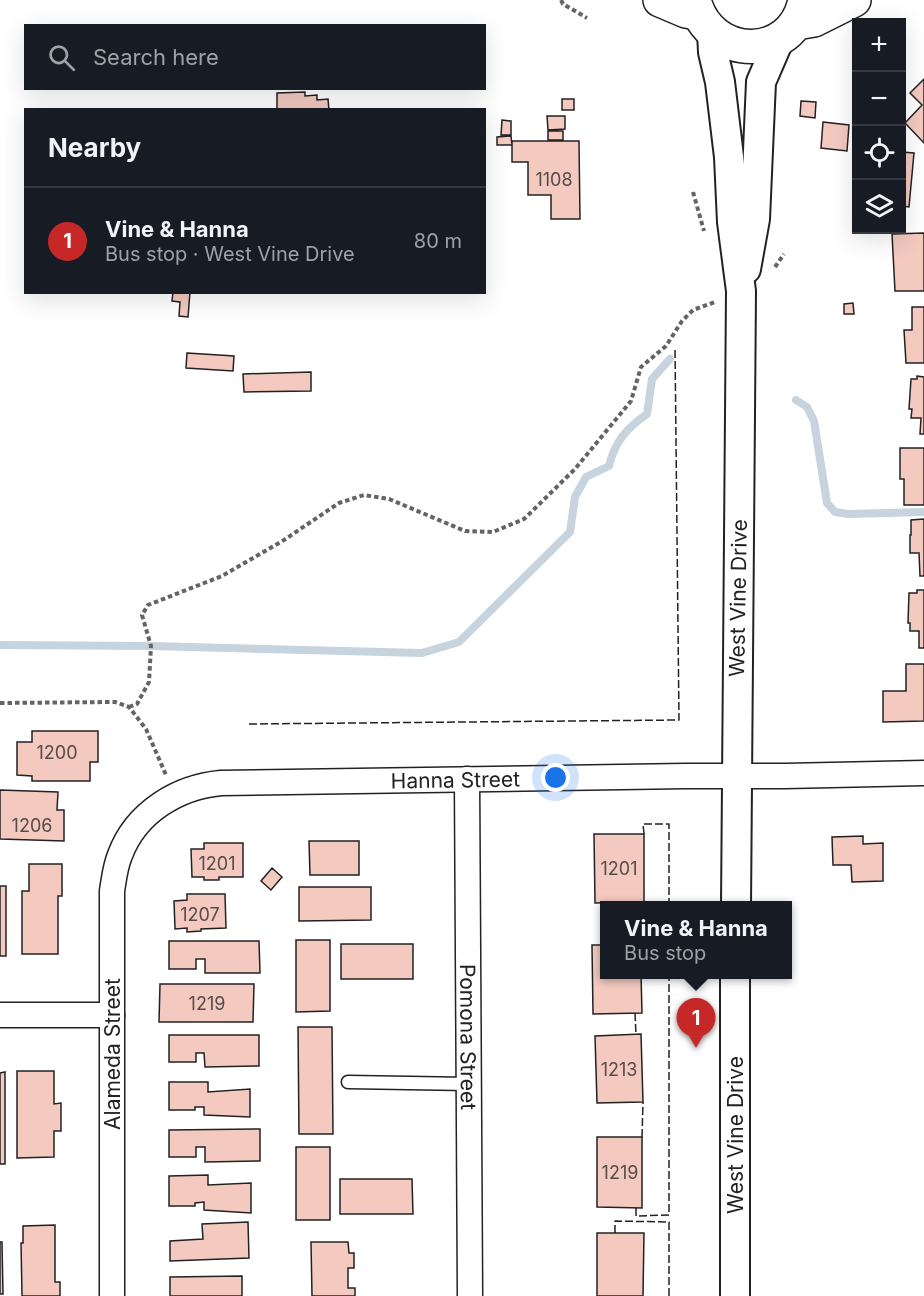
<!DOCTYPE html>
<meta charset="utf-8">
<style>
:root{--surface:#171b24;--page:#242831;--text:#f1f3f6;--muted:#9ea1a6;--line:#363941;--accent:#c62828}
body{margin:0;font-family:Inter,sans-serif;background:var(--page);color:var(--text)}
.controls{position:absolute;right:18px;top:18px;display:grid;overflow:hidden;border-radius:0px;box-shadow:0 6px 24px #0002}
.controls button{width:54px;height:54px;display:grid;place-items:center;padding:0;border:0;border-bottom:2px solid var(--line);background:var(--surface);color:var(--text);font:30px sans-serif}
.you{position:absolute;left:556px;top:778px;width:21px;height:21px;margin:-15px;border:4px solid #fff;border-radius:50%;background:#1a73e8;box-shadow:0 0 0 9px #1a73e833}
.badge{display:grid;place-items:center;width:39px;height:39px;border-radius:50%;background:var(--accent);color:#fff;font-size:20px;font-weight:700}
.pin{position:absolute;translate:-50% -50px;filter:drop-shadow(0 2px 3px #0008)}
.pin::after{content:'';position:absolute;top:32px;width:21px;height:18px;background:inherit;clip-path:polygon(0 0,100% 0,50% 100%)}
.popup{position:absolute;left:600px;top:901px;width:192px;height:78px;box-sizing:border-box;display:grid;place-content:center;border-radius:0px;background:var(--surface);filter:drop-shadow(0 2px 4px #0005);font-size:20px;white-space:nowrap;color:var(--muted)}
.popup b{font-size:22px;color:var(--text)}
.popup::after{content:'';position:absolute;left:50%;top:100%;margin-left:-12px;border:12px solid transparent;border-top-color:var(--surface)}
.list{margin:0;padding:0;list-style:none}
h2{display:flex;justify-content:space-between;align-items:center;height:78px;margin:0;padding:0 24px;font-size:26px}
h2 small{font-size:20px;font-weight:400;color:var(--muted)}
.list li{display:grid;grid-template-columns:39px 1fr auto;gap:18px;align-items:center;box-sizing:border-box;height:108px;padding:0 24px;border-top:2px solid var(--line)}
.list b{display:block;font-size:22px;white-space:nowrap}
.list p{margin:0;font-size:20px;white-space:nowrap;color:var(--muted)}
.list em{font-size:20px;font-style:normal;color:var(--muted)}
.icon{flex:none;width:33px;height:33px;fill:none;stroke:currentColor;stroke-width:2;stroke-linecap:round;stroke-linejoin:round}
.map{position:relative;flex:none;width:924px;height:1296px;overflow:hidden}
.search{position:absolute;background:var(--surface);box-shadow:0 6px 24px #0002;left:24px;top:24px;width:462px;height:66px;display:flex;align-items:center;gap:15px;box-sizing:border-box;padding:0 21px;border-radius:0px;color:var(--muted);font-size:22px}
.panel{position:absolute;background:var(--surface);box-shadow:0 6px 24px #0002;left:24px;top:108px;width:462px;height:186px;border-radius:0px}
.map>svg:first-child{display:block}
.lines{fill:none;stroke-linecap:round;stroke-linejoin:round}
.stream{stroke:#c7d3dd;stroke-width:8}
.building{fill:#f3c9c0;stroke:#222;stroke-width:1.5}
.service-casing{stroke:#222;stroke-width:15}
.minor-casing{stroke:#222;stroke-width:27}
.tertiary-casing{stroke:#222;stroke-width:32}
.secondary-casing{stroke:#222;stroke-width:36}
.path{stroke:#646464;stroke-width:4;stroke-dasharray:4.5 3;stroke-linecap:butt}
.service{stroke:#fff;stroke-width:12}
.minor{stroke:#fff;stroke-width:24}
.tertiary{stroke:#fff;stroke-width:28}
.secondary{stroke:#fff;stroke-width:33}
.fence{stroke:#222;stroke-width:1.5;stroke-dasharray:8 3;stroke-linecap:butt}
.labels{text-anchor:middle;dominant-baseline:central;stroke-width:4.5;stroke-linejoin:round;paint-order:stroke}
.number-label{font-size:18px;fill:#564c4a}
.street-label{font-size:21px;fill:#222;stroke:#fff}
</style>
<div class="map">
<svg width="924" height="1296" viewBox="0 0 924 1296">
<rect width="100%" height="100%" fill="#fff"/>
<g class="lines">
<!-- stream -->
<path class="stream" d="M796,400L807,407L814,421L827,503L835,512L848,514L924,512
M0,645L151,646L422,653L459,642L570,532L575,497L586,477L609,466C615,441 627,428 647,414L652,379L670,359"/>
</g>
<!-- building -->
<path class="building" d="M924,79V143L905,123L922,105L910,93Z
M305,92V96L317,95V100L328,99L329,110H277V93Z
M562,99H574V110H562Z
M801,101L816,102L815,118L800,116Z
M547,116H565V129L548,130Z
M502,120L511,121V135H501Z
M823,122L849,125L847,151L821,148Z
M548,131H563V140H548Z
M511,136L512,145H497V137Z
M512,141H579L580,219H551V195H528V162H512Z
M902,152L914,153L909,207L902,206Z
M924,233V291H895L892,234Z
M173,292H190L188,317L179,316L180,302L172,301Z
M853,303L854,314H844V304Z
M912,307H924V363H906L904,330H912Z
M187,353L234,356L233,371L186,368Z
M311,372V391L244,392L243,374Z
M917,376L924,377V434H920L921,418H911L912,409H909L911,379H917Z
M900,448H924V505H904V479H900Z
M924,519V576H920L919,553H910V535H911V520Z
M917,590H924V648H919V631H910V623H908L909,593H917Z
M906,664H924V721L883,722V691H906Z
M32,731H98V762H90V781H32V776L17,775V742H32Z
M0,790L58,792L57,810H64V841L0,839Z
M594,834H644V902L595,903Z
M863,836V844L883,843V881L852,882L851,865H833L832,837Z
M309,841H359V875H310Z
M204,843H243V877H219V880H204V877H192L191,849H204Z
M29,864H62V896H58V954H22V891H29Z
M272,868L282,877L271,890L261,881Z
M0,886H6V956H0Z
M299,887H371V920L299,921Z
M187,894H225L226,928L201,929V931L187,932V928L175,929L174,901L187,900Z
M296,940H330V1011L296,1012Z
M169,941H259L260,973H205V959H196V969H169Z
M341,944H413V979H341Z
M592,945H604V974H641L642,1013L593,1014Z
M160,984H254L253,1022H159Z
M298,1027H332L333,1134H299Z
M641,1034L643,1102L597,1103L595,1036Z
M169,1035H259V1066L205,1067L204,1053H196V1062H169Z
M17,1071H54V1104L61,1103V1131H54V1157L17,1158Z
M5,1072V1164H0V1073Z
M169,1082H208V1092L250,1089V1117L204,1115V1107H195V1110H169Z
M260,1129V1161L205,1162V1147H196V1157H169V1130Z
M597,1137H642V1208L597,1207Z
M296,1147H330V1220H296Z
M208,1175V1185L251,1183V1213L204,1210V1202L195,1203V1206H169V1176Z
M340,1179H412L413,1214H340Z
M248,1222L249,1258L170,1261V1241L203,1239L202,1224Z
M55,1225V1282H60V1296H22L21,1243H23V1226Z
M597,1233H644L643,1296H597Z
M0,1242H2L3,1294H0Z
M311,1242H348L349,1253H354V1268H348V1288H355V1296H312Z
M242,1276V1296H170V1277Z"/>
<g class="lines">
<!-- service casing -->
<g class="service-casing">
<path id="service" d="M348,1082L469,1084"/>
</g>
<!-- minor casing -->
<g class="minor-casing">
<g id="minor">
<path id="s1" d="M467,779L470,1296"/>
<path d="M0,1015H112"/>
<path id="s2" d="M112,1296V891C114,879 115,867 120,855C136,812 178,787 221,783L686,776H785L924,773"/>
</g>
</g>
<!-- tertiary casing -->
<g class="tertiary-casing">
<path id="tertiary" d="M712,32L713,52L720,82L729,157L732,222L741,291L736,906
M746,269L755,219L761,82L780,38
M735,1296V974"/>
</g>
<!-- secondary casing -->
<g class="secondary-casing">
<path id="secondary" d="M660,0L686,11L697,13
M694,0C710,62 793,62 805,0
M796,23L814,20L854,0"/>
</g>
<!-- path -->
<path class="path" d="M561,0L563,4L587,18
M693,192L704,231
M775,267L784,254
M0,703L115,702L129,707L146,729L166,775
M129,707L137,704L149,682L151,646L142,615L148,605L222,576L284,540L339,503L364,495L389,499L465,531L493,532L524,519L575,469L631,401L641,367L666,346L682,321L693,310L715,302"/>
<!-- service -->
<use href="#service" class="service"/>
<!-- minor -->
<use href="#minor" class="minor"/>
<!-- tertiary -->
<use href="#tertiary" class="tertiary"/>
<!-- secondary -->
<use href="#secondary" class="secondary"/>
<!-- fence -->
<path class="fence" d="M249,724L679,720L675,347
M644,834L643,824H669V906
M635,1013L636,1035
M642,1137L643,1102
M636,1208V1216L669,1215V974
M615,1233V1221L669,1222V1296"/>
</g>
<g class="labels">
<!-- number labels -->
<g class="number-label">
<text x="554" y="179">1108</text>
<text x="57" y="752">1200</text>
<text x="32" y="825">1206</text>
<text x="217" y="863">1201</text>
<text x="619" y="868">1201</text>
<text x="200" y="914">1207</text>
<text x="207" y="1003">1219</text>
<text x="619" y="1069">1213</text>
<text x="620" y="1172">1219</text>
</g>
<!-- street labels -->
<g class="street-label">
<text transform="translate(738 598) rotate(-89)">West Vine Drive</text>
<text stroke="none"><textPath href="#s2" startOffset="807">Hanna Street</textPath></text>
<text stroke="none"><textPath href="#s1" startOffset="258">Pomona Street</textPath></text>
<text transform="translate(112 1054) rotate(-90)">Alameda Street</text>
<text transform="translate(735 1135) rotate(-90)">West Vine Drive</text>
</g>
</g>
</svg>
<div class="controls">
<button>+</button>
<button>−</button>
<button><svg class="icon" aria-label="locate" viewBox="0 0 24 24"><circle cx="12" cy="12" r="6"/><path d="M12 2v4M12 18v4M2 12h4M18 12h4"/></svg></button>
<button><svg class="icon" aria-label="layers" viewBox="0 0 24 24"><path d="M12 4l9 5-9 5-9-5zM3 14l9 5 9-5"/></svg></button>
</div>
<div class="you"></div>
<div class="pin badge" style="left:696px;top:1048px">1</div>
<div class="popup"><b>Vine &amp; Hanna</b>Bus stop</div>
<div class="search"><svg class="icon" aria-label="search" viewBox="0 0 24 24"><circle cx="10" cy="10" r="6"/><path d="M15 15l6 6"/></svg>Search here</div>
<section class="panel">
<h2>Nearby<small></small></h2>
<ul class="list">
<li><span class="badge">1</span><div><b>Vine &amp; Hanna</b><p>Bus stop · West Vine Drive</p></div><em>80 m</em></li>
</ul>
</section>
</div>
